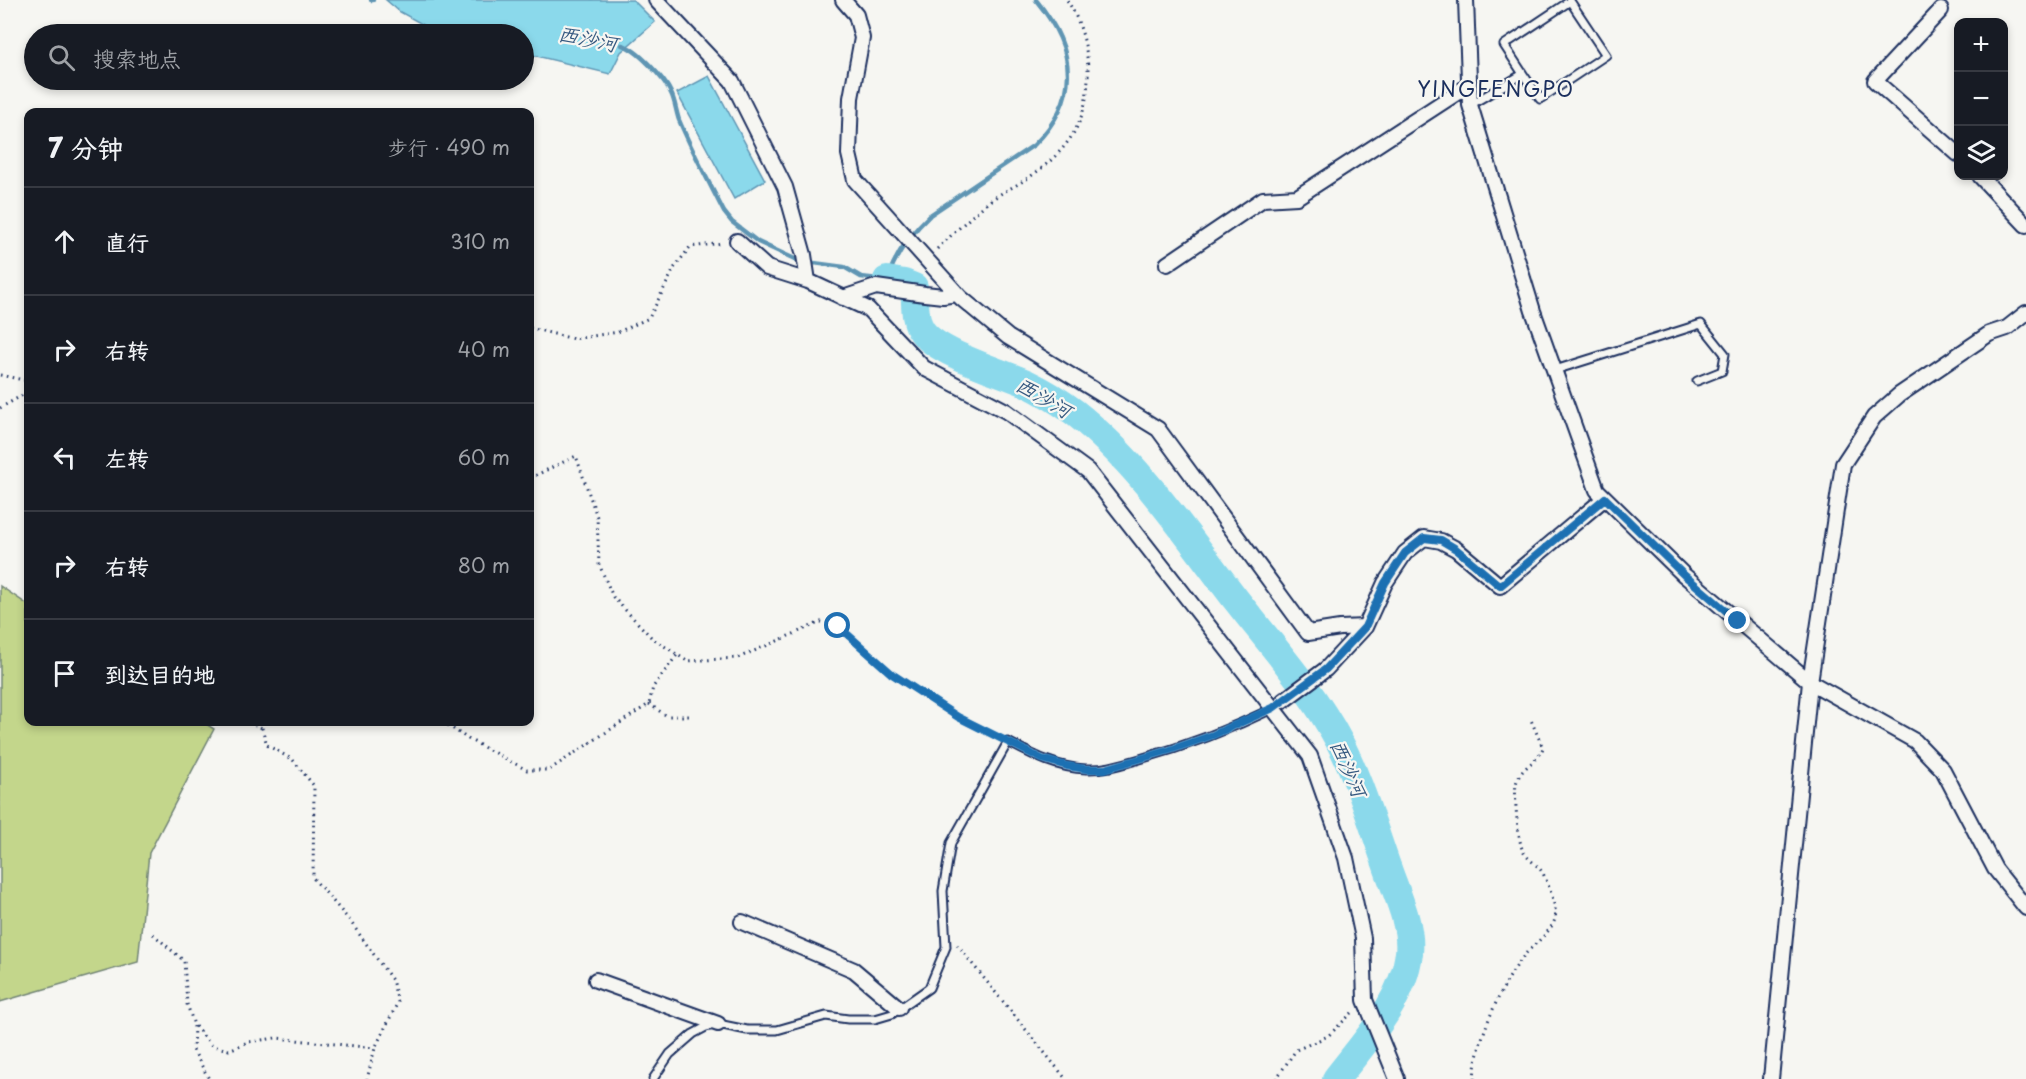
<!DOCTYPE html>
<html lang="zh">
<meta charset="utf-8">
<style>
:root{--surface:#171b24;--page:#242831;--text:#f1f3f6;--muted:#9ea1a6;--line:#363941}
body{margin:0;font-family:"Playpen Sans","LXGW WenKai TC",sans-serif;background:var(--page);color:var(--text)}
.controls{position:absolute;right:18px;top:18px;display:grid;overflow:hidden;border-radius:12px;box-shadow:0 3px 9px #0003}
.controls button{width:54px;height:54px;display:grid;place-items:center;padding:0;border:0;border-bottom:2px solid var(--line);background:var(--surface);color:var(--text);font:30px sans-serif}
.stop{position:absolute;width:18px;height:18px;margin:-14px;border:4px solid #1f6fb2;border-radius:50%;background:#fff}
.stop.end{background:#1f6fb2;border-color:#fff;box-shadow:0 2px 6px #0008}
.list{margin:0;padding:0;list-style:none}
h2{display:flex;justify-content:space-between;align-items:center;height:78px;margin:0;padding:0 24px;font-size:26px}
h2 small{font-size:20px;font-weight:400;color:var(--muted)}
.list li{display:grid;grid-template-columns:39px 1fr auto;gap:18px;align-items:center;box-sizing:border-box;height:108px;padding:0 24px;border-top:2px solid var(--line)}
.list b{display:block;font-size:22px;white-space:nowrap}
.list em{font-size:20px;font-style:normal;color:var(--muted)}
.icon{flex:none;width:33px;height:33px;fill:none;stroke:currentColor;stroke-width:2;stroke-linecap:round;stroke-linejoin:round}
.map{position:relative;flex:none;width:2026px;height:1079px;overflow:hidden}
.search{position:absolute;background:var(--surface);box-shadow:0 3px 9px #0003;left:24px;top:24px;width:510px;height:66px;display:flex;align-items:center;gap:15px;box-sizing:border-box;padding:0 21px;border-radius:33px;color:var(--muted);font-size:22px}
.panel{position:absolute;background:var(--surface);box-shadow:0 3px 9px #0003;left:24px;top:108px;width:510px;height:618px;border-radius:12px}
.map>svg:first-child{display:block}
.green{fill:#c3d68b;stroke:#6f8274;stroke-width:1.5}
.water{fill:#8bd9eb;stroke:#5e95b3;stroke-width:1.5}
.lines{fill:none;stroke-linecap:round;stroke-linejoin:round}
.stream{stroke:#5e95b3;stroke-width:4.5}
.river{stroke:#8bd9eb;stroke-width:28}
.service-casing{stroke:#1b2f5e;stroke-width:11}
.minor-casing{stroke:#1b2f5e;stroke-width:18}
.path{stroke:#1b2f5e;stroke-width:3;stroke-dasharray:1.5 4.5;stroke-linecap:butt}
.service{stroke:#f6f6f2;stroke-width:7}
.minor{stroke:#f6f6f2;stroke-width:14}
.route{stroke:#1f6fb2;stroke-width:8}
.labels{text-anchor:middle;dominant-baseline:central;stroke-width:4.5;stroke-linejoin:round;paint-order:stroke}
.water-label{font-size:20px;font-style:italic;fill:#375a81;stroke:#f6f6f2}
.quarter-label{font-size:21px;letter-spacing:1.5px;fill:#1b2f5e;stroke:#f6f6f2}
</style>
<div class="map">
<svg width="2026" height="1079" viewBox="0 0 2026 1079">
<rect width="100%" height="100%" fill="#f6f6f2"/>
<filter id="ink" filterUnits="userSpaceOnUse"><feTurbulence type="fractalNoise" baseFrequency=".0167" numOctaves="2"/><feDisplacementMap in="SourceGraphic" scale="12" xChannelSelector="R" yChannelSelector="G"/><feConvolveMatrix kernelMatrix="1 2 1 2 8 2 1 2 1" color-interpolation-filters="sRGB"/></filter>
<g filter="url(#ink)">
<!-- green -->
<path class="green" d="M0,586L28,605V722H203L214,729L149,853L138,962L0,1002Z"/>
<!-- water -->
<path class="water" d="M386,0H633L655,22L621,52L610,74L524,53V34H440L400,12Z
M709,76L765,180L734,199L677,93Z"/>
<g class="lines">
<!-- stream -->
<path class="stream" d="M371,0H373
M622,45C636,48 665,79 671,93C675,101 676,111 679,120C692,151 709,182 724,212L732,222L758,242L799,261L844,267L861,277L887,280C895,255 911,233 930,215L1034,145C1081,98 1077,50 1036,0"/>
<!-- river -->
<path class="river" d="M887,280L904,283L914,287C916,301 913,319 922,331C937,353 1001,372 1026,383C1043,391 1059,401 1074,412C1139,463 1187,536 1237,601C1272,646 1312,690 1339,741C1360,781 1373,827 1388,869C1397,895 1412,925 1409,953C1403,1002 1365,1041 1336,1079"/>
<!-- service casing -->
<g class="service-casing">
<path id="service" d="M1470,105L1523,74L1540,99L1606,55L1570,1L1504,45L1523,74
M1555,370L1701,324L1725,354L1722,371L1697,381
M653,1079L670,1054L693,1034L706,1027L718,1024L747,1030H777L826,1016L848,1019H875L892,1014L929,988L946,947L943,891L951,843L1008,742C1033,755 1057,768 1086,769C1105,770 1122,764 1140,759C1186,746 1231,729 1274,708"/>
</g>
<!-- minor casing -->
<g class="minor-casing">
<path id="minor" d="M656,0L732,81L785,187L804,255L808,281
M843,0L856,15L862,38L851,98L849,154L855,180L961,298L1008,337L1158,429L1308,633L1340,628L1365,627
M1466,0L1470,105L1533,311L1597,490L1684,575L1810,682L1915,741L1943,770L1995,869L2026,908
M1941,10L1875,81L1958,154
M1980,176L2026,225
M737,241L767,268L808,281L868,309L924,368L1006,411L1088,471L1310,756L1346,858L1363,938L1365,1000L1397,1079
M1167,264L1263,199L1297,197L1469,85
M843,298L876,287L925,294L943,296L957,294
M1283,701L1326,669L1365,627L1385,583L1405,553L1424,538L1441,541L1456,549L1500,586L1605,498
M742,922L854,970L899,1008
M596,980L718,1024
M1771,1079L1810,682L1843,464L1874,417L1899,395L1989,334L2007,328L2026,313"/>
</g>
<!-- path -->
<path class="path" d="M937,249C955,232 972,215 991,200C1004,191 1018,185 1031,176C1071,148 1089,119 1088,69C1087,45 1080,20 1067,0
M530,328L574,339L618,332L649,318L675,267L690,247L723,243
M0,375L28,381
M0,408L23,395L28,389
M530,478L576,456L597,517L599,564L613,597L652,638L687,661L738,658L821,622L838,626L892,674L958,717L999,737
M649,704L667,716H693
M249,722L262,728
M263,722L262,728L267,745L293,760L314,786L313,878L350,921L392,980L398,1002L375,1048L367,1079
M443,722L468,739L527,770H549L649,704L653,687L677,655
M153,934L184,961L187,1004L194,1025L212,1046L229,1050L248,1042L276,1038L375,1048
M957,945L1066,1079
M194,1026L193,1050L209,1079
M1276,1079L1296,1050L1328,1036L1355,1010
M1474,1079C1476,1041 1500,987 1523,957C1532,945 1550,934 1555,919C1558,910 1547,879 1542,872C1537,864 1527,859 1523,851C1518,842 1514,794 1516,784C1520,767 1537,763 1543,748L1531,720"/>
<!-- service -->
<use href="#service" class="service"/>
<!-- minor -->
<use href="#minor" class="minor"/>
</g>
</g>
<g class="lines" filter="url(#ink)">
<!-- route -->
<path class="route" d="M838,626L892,674L958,717L1042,759L1067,766L1086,769H1105L1170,750L1213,735L1273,708L1326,669L1365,627L1385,583L1405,553L1424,538L1441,540L1456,549L1500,586L1605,498L1684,575L1738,621"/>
</g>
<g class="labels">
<!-- water labels -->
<g class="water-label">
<text transform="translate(588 38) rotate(11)">西沙河</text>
<text transform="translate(1044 397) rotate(30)">西沙河</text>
<text transform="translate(1349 768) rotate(66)">西沙河</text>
</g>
<!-- quarter labels -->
<g class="quarter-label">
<text x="1496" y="88">YINGFENGPO</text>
</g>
</g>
</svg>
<div class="controls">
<button>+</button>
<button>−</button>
<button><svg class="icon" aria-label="layers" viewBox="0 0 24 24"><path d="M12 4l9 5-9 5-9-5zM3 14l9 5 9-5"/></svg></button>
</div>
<div class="stop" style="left:838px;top:626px"></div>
<div class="stop end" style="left:1738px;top:621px"></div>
<div class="search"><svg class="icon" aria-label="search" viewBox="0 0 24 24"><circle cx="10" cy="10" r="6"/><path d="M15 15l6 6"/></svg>搜索地点</div>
<section class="panel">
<h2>7 分钟<small>步行 · 490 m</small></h2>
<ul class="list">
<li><svg class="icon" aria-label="ahead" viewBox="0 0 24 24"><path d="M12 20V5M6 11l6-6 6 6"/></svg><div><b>直行</b></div><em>310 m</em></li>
<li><svg class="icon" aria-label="right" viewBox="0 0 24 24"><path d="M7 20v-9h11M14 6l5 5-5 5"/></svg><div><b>右转</b></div><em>40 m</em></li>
<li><svg class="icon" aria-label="left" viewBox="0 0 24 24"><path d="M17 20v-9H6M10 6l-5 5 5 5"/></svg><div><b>左转</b></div><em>60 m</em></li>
<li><svg class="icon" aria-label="right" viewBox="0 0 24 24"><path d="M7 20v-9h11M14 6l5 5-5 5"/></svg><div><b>右转</b></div><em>80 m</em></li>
<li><svg class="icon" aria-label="arrive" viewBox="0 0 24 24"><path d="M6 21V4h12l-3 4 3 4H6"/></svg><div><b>到达目的地</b></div></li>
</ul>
</section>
</div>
